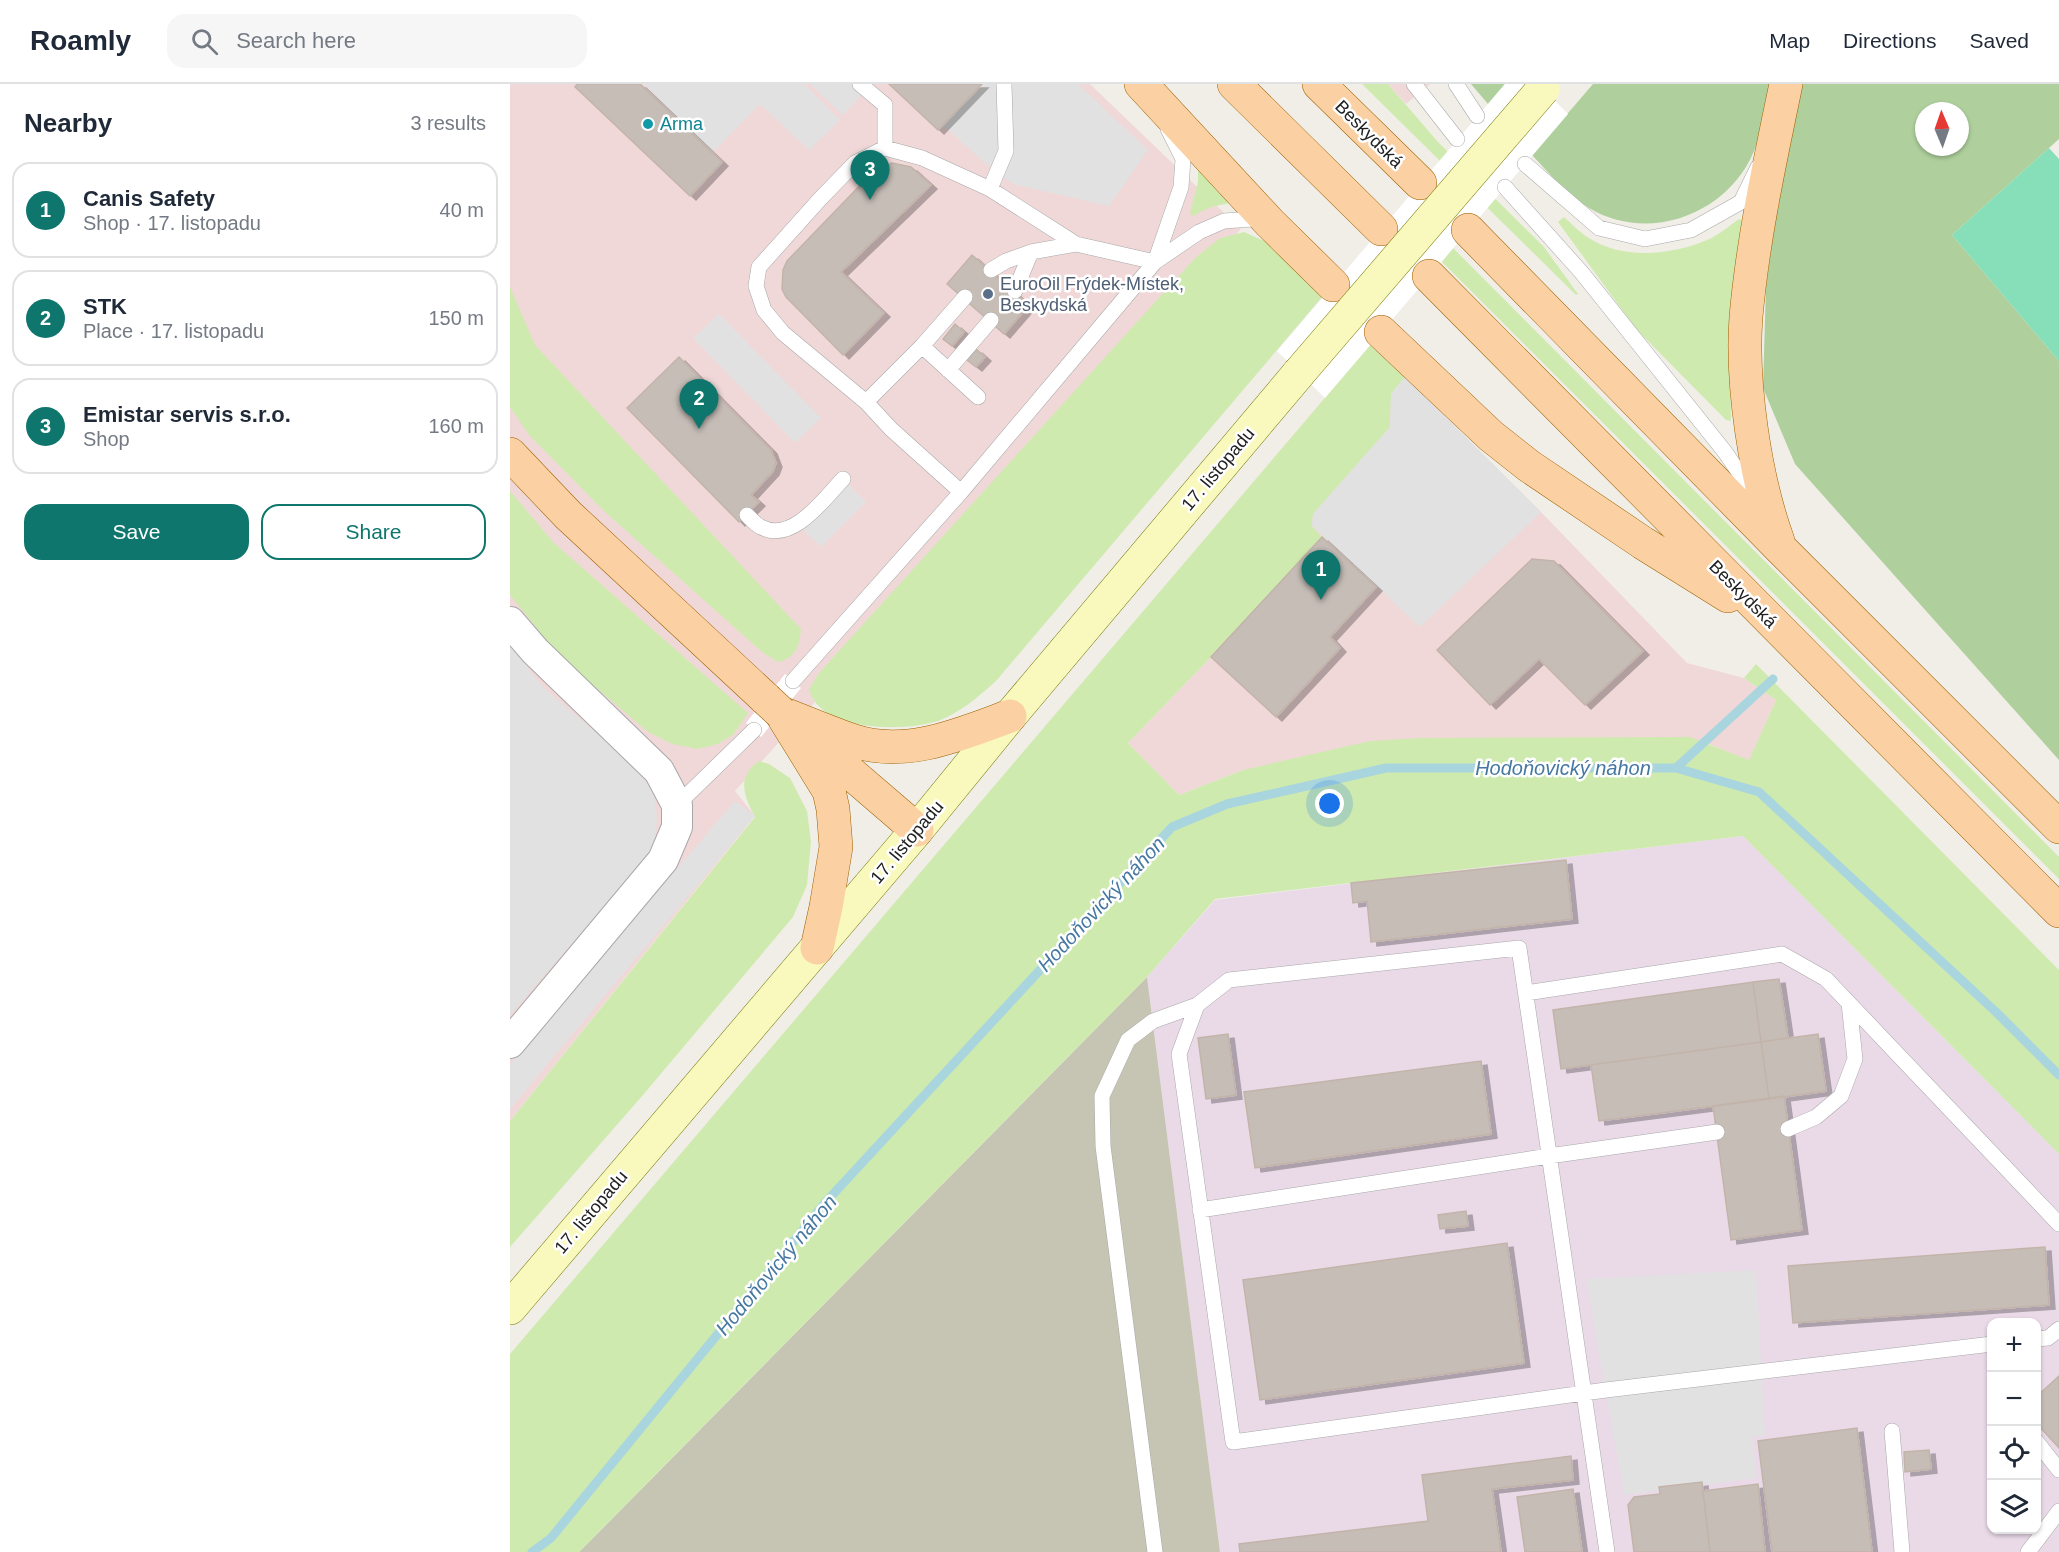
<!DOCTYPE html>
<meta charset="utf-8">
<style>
:root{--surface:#fff;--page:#f6f6f7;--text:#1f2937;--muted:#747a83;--line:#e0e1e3;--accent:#0f766e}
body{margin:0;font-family:Arial,sans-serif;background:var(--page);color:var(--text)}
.controls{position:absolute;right:18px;bottom:18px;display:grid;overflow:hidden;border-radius:12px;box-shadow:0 2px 4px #0004}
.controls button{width:54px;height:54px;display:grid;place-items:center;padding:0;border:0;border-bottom:2px solid var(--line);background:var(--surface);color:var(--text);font:30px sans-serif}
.compass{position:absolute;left:1405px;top:18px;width:54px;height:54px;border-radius:50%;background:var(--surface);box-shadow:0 2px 4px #0004;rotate:358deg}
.you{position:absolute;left:820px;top:720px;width:21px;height:21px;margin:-15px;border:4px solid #fff;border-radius:50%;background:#1a73e8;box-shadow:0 0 0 9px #1a73e833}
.badge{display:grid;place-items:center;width:39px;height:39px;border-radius:50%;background:var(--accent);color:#fff;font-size:20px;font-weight:700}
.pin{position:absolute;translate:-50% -50px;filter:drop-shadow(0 2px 3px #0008)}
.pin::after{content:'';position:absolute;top:32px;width:21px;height:18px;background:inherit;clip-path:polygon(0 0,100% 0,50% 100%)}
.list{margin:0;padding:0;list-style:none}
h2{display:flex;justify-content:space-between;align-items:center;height:78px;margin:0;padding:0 24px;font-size:26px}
h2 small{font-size:20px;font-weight:400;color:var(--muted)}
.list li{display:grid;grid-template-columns:39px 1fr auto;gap:18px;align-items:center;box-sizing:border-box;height:96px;margin:0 12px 12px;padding:0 12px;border:2px solid var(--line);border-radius:18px}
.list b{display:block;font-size:22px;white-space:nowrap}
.list p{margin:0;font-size:20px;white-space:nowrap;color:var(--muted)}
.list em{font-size:20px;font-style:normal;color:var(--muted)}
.actions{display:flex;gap:12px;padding:18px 24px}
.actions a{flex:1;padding:14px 0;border:2px solid var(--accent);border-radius:18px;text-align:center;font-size:21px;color:var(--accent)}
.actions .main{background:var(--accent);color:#fff}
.icon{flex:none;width:33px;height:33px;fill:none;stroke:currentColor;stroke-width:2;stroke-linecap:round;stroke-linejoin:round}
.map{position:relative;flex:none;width:1549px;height:1468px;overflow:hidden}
header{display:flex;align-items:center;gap:36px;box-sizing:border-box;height:84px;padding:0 30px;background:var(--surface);border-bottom:2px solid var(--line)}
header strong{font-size:28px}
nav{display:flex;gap:33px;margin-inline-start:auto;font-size:21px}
.search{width:420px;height:54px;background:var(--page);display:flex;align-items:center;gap:15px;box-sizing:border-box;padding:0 21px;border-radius:18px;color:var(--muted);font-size:22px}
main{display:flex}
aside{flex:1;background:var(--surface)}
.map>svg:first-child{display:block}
.commercial{fill:#f1d8d8}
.industrial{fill:#eadae8;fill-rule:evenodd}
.construction{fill:#c6c5b3}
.grass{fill:#cfeaaf}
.forest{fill:#afd09d;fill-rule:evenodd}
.pitch{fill:#87dfb9}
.parking{fill:#e1e1e1}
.pier{fill:#fff}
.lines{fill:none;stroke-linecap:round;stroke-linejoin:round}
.stream{stroke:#a9d5de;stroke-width:9}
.building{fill:#c6bdb7;stroke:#c3b4aa;stroke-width:1.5;filter:url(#shadow)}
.lane-casing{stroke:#a8a8a8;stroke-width:16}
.street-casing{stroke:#a8a8a8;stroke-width:32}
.secondary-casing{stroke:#747b06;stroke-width:34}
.primary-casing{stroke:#9d6101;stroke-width:34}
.lane{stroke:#fff;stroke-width:15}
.street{stroke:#fff;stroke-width:30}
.secondary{stroke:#f9f9be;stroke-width:33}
.primary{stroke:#fbd1a3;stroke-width:33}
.secondary-bridge-casing{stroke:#747b06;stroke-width:34;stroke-linecap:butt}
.primary-bridge-casing{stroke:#9d6101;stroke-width:34;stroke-linecap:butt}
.secondary-bridge{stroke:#f9f9be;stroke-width:33}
.primary-bridge{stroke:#fbd1a3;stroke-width:33}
.culture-dot{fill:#0f9aa8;stroke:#fff;stroke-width:2}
.service-dot{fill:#5c6f8a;stroke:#fff;stroke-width:2}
.labels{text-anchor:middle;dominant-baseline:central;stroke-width:5;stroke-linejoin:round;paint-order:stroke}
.culture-label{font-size:18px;fill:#0d838f;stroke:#fff;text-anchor:start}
.street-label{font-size:18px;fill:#212121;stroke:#fff}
.service-label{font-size:18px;fill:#4e5e75;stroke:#fff;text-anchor:start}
.water-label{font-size:20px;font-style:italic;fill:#4778a2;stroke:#fff}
</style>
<header>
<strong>Roamly</strong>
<div class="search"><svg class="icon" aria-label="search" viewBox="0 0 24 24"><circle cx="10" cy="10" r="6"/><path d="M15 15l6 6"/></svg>Search here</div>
<nav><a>Map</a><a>Directions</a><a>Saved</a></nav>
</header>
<main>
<aside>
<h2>Nearby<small>3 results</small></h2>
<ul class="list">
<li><span class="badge">1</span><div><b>Canis Safety</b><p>Shop · 17. listopadu</p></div><em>40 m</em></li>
<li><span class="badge">2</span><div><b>STK</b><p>Place · 17. listopadu</p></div><em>150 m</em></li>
<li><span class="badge">3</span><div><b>Emistar servis s.r.o.</b><p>Shop</p></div><em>160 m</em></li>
</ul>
<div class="actions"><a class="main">Save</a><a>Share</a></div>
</aside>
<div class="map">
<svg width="1549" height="1468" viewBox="0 0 1549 1468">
<defs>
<filter id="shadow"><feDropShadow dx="6" dy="4" stdDeviation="0" flood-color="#0004"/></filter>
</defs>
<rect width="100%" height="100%" fill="#f1eee8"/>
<!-- commercial -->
<path class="commercial" d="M0,0H580L731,145L225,707L245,732L0,1037Z
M878,0H920L896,20Z
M895,293L1031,428L1177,579L1234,594L1266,616L1239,677L1194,658L742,685L733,686L669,711L618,659L701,573Z"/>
<!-- industrial -->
<path class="industrial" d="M1233,752L1549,1070V1468H710L637,893L705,816ZM1482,1238H1526V1446H1482Z"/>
<!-- construction -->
<path class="construction" d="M637,893L710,1468H69L93,1444Z"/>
<!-- grass -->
<path class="grass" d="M852,0H878L928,58L1034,163L1068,210L1066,211Z
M688,80L725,118L701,123L682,132L680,129L688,98Z
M1054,133C1062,140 1070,149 1079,154C1112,176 1163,171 1197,156C1209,151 1219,142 1229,135L1232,136L1220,276L1221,337L1216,336L1126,245L1048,138Z
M734,148L763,161L812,213L486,597C469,612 450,629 428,637C394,648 309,648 299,605L309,589L685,174L710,154Z
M943,164L1549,773V795L932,178Z
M0,203L25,261L291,545C289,562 286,574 268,578L252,568L95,428L19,351L0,323Z
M860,261L895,293L881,310L880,343L803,430L802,442L812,453L701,573L618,659L669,711L733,686L860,657L910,654L1180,653L1239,676L1266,616L1234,594L1246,580L1549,886V1070L1233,752L705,815L637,893L69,1468H0V1270Z
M0,407L44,459L238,629L223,651L208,660L188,665L162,660L138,648L50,573L0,511Z
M249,677L259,680L280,694L297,727L301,758L297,801L283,833L133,1011L0,1163V1037L245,733C234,713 226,693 249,677Z"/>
<!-- forest -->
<path class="forest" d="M961,0H995L978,20Z
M1083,0H1259C1255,22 1253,46 1244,67C1218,130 1139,160 1079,124C1057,111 1040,90 1022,71Z
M1290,0H1549V55L1442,151L1549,277V676L1285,380L1253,304L1256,201L1272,90ZM1414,27H1450V63H1414Z"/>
<!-- pitch -->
<path class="pitch" d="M1539,64L1549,75V277L1442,151Z"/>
<!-- parking -->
<path class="parking" d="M133,0H294L330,36L299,66L250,20L203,68Z
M300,0H350L356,6L333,31Z
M472,0H568L638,66L599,122L503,100L476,80L433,41Z
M209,230L311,334L285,359L183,254Z
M895,293L1031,428L910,543L802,442L803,430L880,343L881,310Z
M333,395L356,418L311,463L288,441Z
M0,562L34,604L97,658L133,694L144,710L147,734L145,756L139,770L0,931Z
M225,717L245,732L0,1025V980Z
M1246,1186L1255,1351L1242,1353L1247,1394L1114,1411L1076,1195Z"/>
<!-- pier -->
<path class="pier" d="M995,0H1028L1058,30L815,314L767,267Z
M275,590L291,604L251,653L236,639Z"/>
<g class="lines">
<!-- stream -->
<path class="stream" d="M1166,684L1263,595
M22,1468L41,1454L314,1120L662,743L717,720L876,684H1166L1249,708L1487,929L1549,991"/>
</g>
<!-- building -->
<path class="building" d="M67,0H130L212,78L180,112L65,3Z
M379,0H472L428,46Z
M382,79L401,83L421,101L331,188L374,229L333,271L276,213L272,205L273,186L277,177L364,87Z
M462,171L519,221L494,250L437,200Z
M445,240L454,248L442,262L433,255Z
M466,265L475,273L466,283L457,276Z
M169,273L261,366L264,374L266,379L263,387L241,411L249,418L229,438L117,324Z
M812,453L866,503L820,553L830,564L766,633L701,573Z
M1022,475L1044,477L1133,567L1075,621L1029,575L980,621L927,566Z
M1056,776L1062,835L861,858L857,817L843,819L841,799Z
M1269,895L1278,954L1251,958L1243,898Z
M1243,898L1251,958L1051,985L1043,926Z
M718,950L726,1011L696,1015L688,954Z
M1308,950L1316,1007L1259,1015L1251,958Z
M1251,958L1259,1015L1089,1037L1081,981Z
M971,977L981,1050L745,1084L734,1008Z
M1274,1012L1292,1146L1221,1156L1203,1022Z
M956,1127L958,1142L930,1145L928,1131Z
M997,1159L1014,1279L750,1316L733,1196Z
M1535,1163L1539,1221L1283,1239L1278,1182Z
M1549,1292V1364L1526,1339V1313Z
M1347,1344L1362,1468H1262L1248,1357Z
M1419,1366L1421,1385L1395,1388L1394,1368Z
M1061,1372L1063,1396L982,1405L991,1468H730L729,1460L918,1437L912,1391Z
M1192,1398L1200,1468H1124L1118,1421L1124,1413L1150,1410L1149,1403Z
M1248,1400L1255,1468H1200L1193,1407Z
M1063,1405L1072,1468H1015L1007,1413Z"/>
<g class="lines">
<!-- lane casing -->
<g class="lane-casing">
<path id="lane" d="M350,0L375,21V64
M904,0L947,55
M946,0L967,32
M1015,80L1089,144L1135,155L1181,146L1231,118L1248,83
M995,103L1072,189L1215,368L1245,412
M480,105L496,67L494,0
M645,178L671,103L673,75L658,45
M481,186L496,177L521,168L566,160L645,178
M505,207L521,168
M412,262L468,313
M438,286L481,236
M356,318L412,262L455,213
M451,408L381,345L356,318L273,249L254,226L246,202L249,183L310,115L345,79L375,64L412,74L480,105L566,160
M237,431C241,435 246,441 251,443C282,460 314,415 333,395
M283,597L451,408L645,178L689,148L714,137L742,135L754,138
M167,721L244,646
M1016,909L1272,870L1316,895L1549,1140
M1278,1045L1306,1033L1331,1012L1345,975L1339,919
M690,1126L1039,1072L1207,1048
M1526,1255L1538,1254L1549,1245
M1382,1347L1392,1468
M1526,1357L1549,1386
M645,1468L593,1062L592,1012L618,956L643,937L687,921
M1097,1468L1009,864L719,896L687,921L669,970L723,1358L1074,1309L1096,1306L1482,1260
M1518,1468L1549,1427"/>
</g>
<!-- street casing -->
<g class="street-casing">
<path id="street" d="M0,538L25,567L149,687L167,721V743L153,776L0,959"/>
</g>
<!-- secondary casing -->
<g class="secondary-casing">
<path id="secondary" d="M0,1224L407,746L500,632L789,289"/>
</g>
<!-- primary casing -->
<g class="primary-casing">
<path id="primary" d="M631,0L760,139L823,201
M724,0L871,145
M809,0L910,99
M958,146L1270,464L1549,743
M919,192L1549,827
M871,248L981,352L1019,382L1133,459L1218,512
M0,370L58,431L256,615
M1268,457C1245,394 1231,299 1236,233C1243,154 1260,77 1276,0
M271,629L319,707L323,725L326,763L316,823L307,864
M271,629C295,638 320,649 344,657C397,674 451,650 500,632
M293,648L407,746"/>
</g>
<!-- lane -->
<use href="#lane" class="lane"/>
<!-- street -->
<use href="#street" class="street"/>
<!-- secondary -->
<use href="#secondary" class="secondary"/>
<!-- primary -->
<use href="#primary" class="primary"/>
<!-- secondary-bridge casing -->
<g class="secondary-bridge-casing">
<path id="secondary-bridge" d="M789,289L1033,5"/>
</g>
<!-- primary-bridge casing -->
<g class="primary-bridge-casing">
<path id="primary-bridge" d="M256,615L271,629"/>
</g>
<!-- secondary-bridge -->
<use href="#secondary-bridge" class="secondary-bridge"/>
<!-- primary-bridge -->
<use href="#primary-bridge" class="primary-bridge"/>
</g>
<!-- markers -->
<circle class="culture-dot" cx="138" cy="40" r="6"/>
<circle class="service-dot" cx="478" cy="210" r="6"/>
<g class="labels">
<!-- culture labels -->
<g class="culture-label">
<text x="150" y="40">Arma</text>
</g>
<!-- street labels -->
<g class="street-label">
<text transform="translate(859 50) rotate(45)">Beskydská</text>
<text transform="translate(708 385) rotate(-50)">17. listopadu</text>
<text transform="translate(1233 510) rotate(45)">Beskydská</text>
<text transform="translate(397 758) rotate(-50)">17. listopadu</text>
<text transform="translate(81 1128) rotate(-50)">17. listopadu</text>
</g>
<!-- service labels -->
<g class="service-label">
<text x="490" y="200">EuroOil Frýdek-Místek,<tspan x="490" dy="21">Beskydská</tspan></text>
</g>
<!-- water labels -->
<g class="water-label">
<text x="1053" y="684">Hodoňovický náhon</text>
<text transform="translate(591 820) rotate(-47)">Hodoňovický náhon</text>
<text transform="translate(266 1181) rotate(-50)">Hodoňovický náhon</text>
</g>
</g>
</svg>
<div class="controls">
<button>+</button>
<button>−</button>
<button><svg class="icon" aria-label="locate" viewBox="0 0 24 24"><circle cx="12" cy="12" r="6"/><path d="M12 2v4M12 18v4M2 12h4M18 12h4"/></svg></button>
<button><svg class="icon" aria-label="layers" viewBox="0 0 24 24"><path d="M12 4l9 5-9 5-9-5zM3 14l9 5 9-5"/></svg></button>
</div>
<svg class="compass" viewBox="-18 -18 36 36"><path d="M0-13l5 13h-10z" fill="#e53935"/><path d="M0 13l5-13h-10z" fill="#747a83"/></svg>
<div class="you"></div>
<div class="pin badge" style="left:811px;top:516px">1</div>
<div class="pin badge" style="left:189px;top:345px">2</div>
<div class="pin badge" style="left:360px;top:116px">3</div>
</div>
</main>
